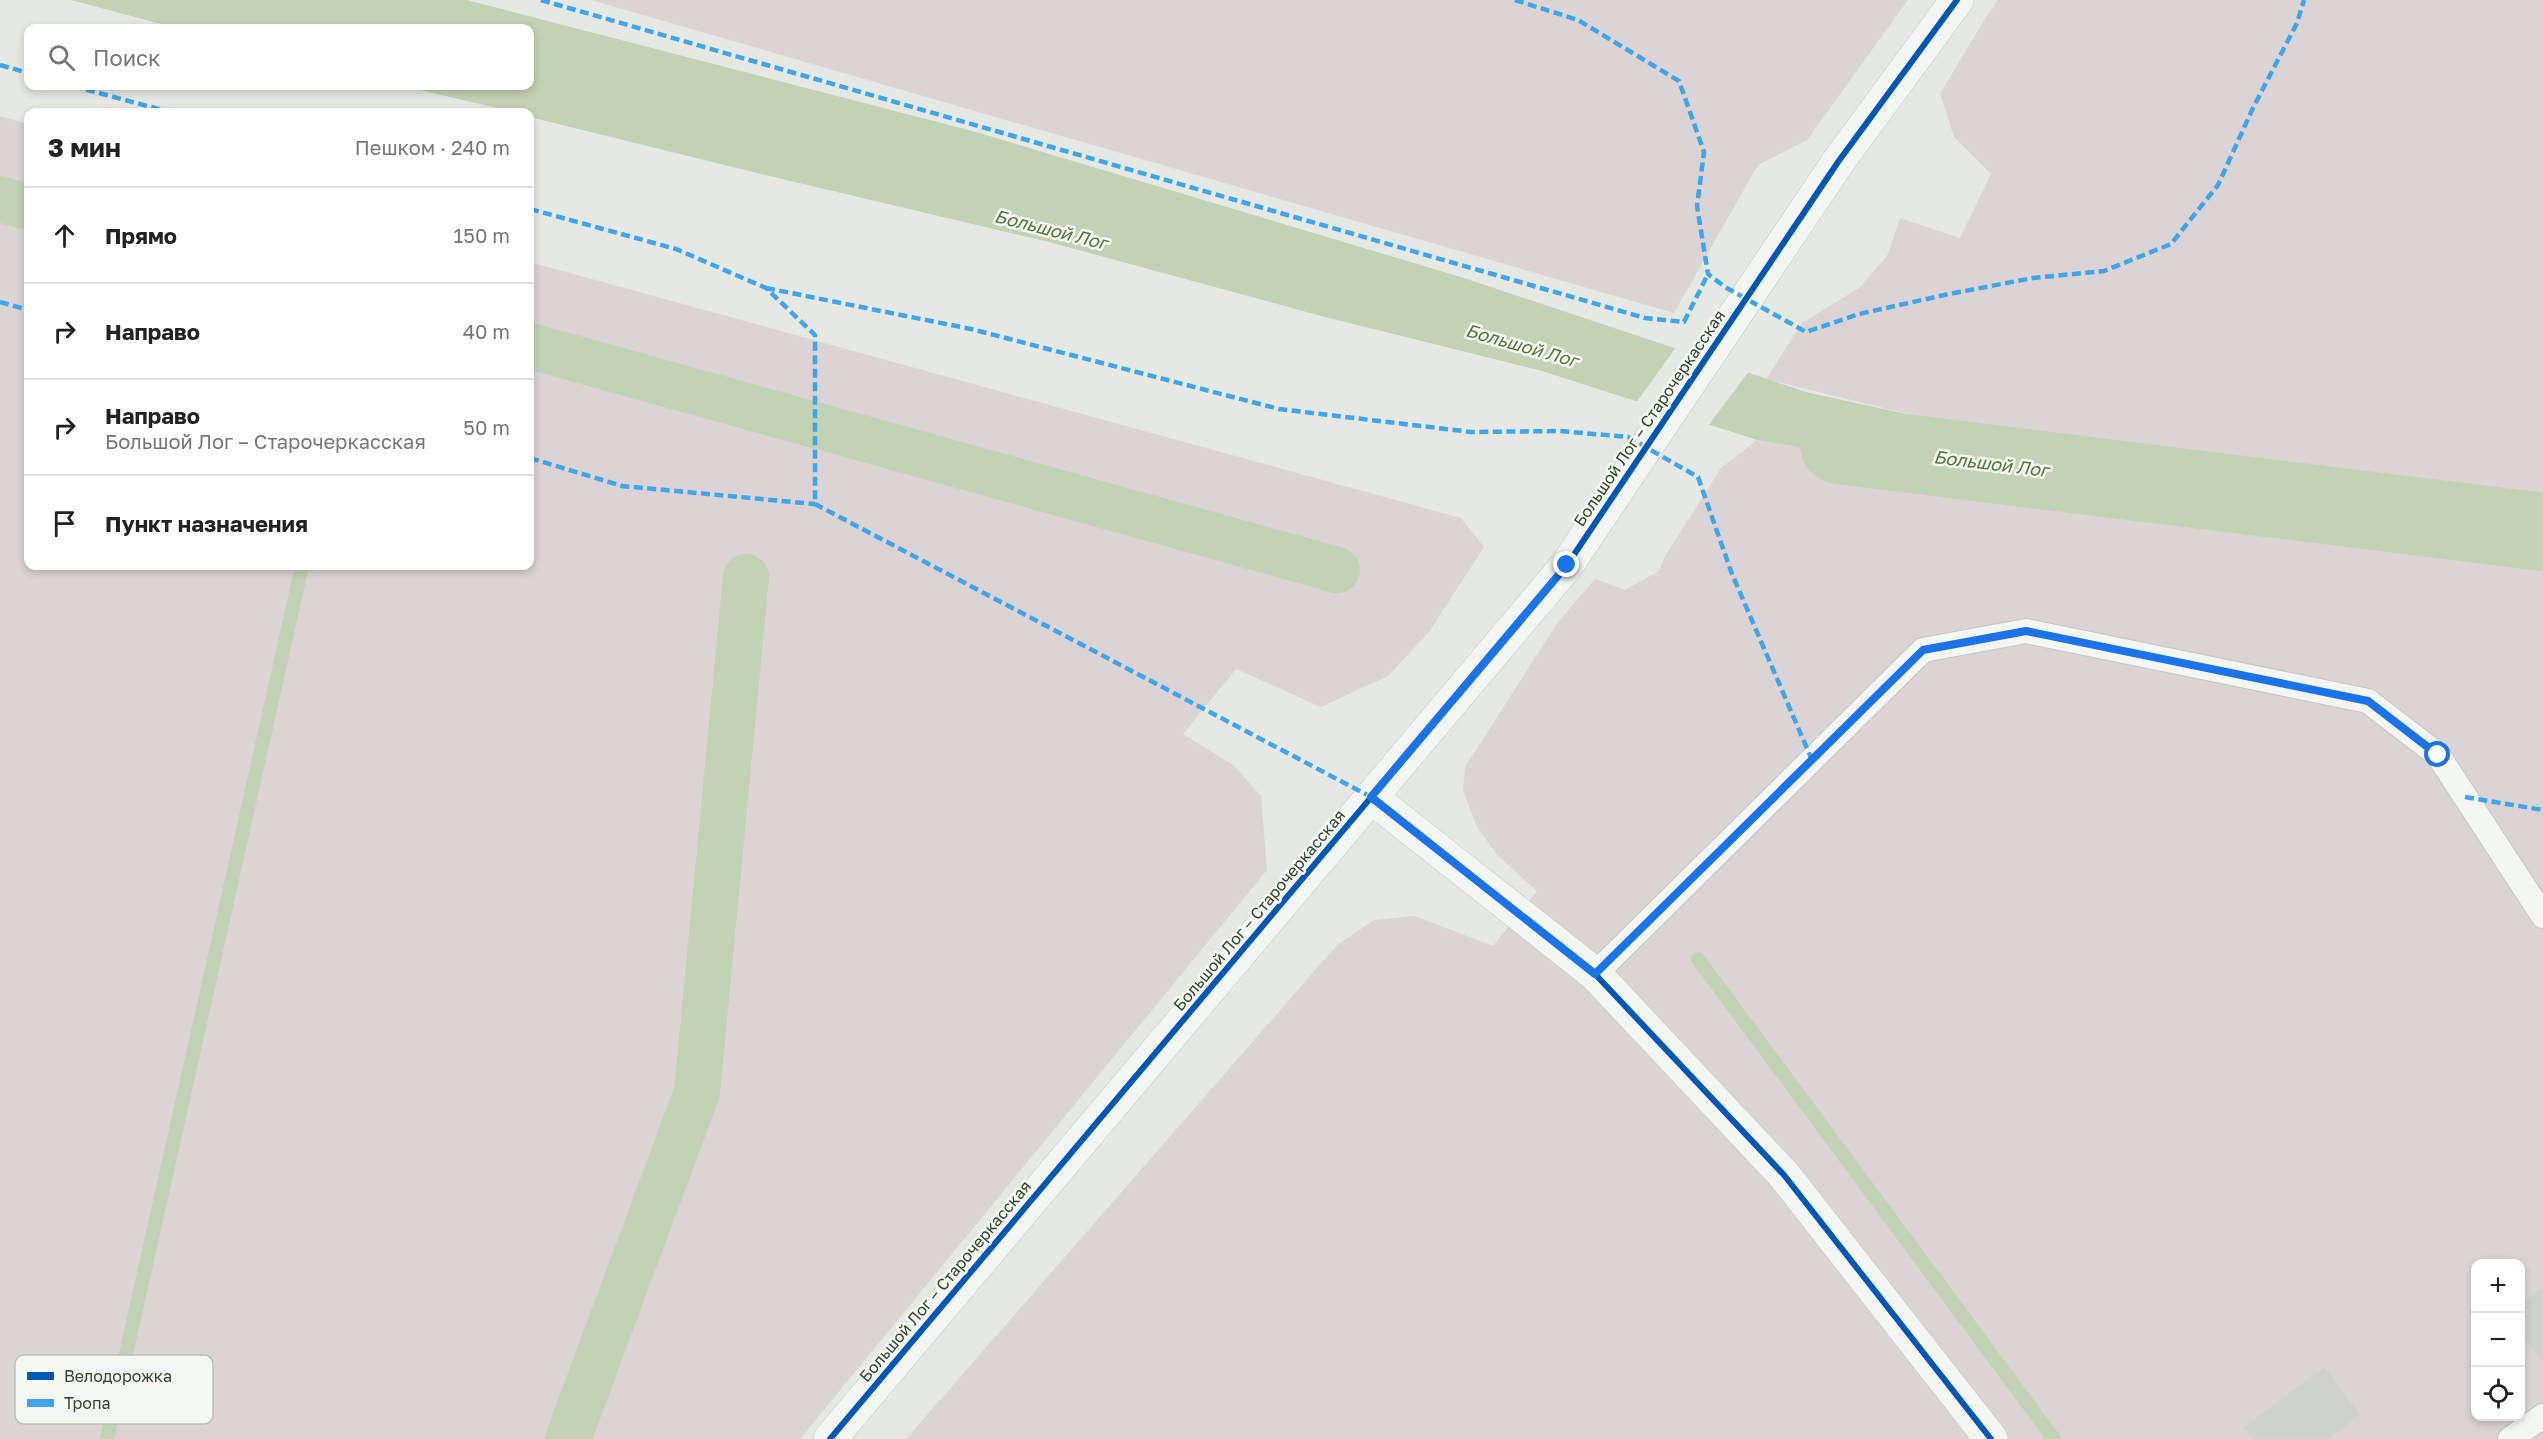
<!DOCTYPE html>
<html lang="ru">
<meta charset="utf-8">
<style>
:root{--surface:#fff;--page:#f2f2f2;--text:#222;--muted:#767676;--line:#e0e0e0}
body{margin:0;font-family:"Golos Text",sans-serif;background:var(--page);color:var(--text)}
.controls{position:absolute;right:18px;bottom:18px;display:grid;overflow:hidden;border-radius:12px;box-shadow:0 3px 9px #0003}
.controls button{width:54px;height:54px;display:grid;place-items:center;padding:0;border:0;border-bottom:2px solid var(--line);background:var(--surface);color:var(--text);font:30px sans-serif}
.stop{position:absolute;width:18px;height:18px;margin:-14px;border:4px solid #1a73e8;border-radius:50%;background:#fff}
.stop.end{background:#1a73e8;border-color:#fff;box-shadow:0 2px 6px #0008}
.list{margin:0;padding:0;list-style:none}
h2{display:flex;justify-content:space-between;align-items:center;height:78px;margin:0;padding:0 24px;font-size:26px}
h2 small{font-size:20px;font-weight:400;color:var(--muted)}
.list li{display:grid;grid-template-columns:39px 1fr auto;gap:18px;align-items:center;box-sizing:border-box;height:96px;padding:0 24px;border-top:2px solid var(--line)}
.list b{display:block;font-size:22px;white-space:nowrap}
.list p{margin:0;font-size:20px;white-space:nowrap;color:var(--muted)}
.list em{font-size:20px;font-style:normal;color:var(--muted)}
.icon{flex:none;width:33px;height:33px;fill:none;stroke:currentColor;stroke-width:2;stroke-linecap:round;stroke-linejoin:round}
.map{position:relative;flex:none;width:2543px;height:1439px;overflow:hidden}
.search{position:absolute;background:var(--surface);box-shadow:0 3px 9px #0003;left:24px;top:24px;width:510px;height:66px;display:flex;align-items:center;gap:15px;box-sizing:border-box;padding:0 21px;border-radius:12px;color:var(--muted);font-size:22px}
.panel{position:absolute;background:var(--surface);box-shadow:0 3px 9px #0003;left:24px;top:108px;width:510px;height:462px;border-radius:12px}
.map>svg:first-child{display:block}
.green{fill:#dcd4d4;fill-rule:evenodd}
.water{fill:#c2d2b4}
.pier{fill:#e6e8e4}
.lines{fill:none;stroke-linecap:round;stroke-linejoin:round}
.stream{stroke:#c2d2b4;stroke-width:14}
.canal{stroke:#c2d2b4;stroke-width:46}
.river{stroke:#c2d2b4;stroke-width:78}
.building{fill:#ced1cc}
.service-casing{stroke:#c4c6c2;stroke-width:26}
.minor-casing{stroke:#c4c6c2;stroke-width:34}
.tertiary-casing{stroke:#c4c6c2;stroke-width:34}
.service{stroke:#f4f6f3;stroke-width:24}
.minor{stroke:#f4f6f3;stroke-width:33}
.tertiary{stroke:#f4f6f3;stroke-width:33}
.quiet{stroke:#3ea4eb;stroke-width:4.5;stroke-dasharray:9 4.5;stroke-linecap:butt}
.cycleway-casing{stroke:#f4f8f2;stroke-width:10}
.cycleway{stroke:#0057b8;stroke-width:6}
.route{stroke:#1a73e8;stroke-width:8}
.labels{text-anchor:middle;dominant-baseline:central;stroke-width:5;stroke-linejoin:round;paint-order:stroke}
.street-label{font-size:16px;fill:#32422b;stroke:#f4f8f2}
.water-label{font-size:18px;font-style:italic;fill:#507536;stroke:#f4f8f2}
.key{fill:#f4f8f2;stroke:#bac1b6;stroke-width:1.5}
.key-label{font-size:16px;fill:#32422b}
</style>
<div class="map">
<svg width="2543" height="1439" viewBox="0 0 2543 1439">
<rect width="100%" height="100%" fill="#e6e8e4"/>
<!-- green -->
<path class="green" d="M591,0H1908L1807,140L1758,165L1674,313Z
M1998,0H2543V1439H906L1337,945L1374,920L1415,916L1493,946L1537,891L1498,856L1477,827L1463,790L1465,767L1558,622L1595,579L1625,590L1659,571L1664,558L1721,468L1757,440L1862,458L1940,468L1958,441L1920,417L1766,379L1802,323L1859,288L1887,256L1900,218L1960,238L1991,174L1954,137L1940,94L1986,17ZM2476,1264H2520V1416H2476Z
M0,116L28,124V566H530V262L1461,518L1484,547L1429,632L1388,676L1321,707L1236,669L1183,734L1233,765L1261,796L1267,870L800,1439H0Z"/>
<!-- water -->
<path class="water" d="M71,0H467L976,132L1464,278L1806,392L1920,417L1959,441L1939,468L1862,458L1757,440L1542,371L1325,317L1049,242L761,174L530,117V112H513L404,86H530V28H176Z"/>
<!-- pier -->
<path class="pier" d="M1677,346L1750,370L1707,427L1635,404Z"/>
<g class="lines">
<!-- stream -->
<path class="stream" d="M1698,959L2054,1439
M107,1439L302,566"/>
<!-- canal -->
<path class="canal" d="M0,199L28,207
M530,346L1337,570
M568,1439L697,1092L746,577"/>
<!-- river -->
<path class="river" d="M1839,445L2543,532"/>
</g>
<!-- building -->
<path class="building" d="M2543,1288V1360L2541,1361L2520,1332V1304Z
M2324,1367L2360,1415L2328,1439H2253L2244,1427Z"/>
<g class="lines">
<!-- service casing -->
<g class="service-casing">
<path id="service" d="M1595,974L1923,650L2026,631L2368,701L2438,755L2543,916
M2510,1439L2543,1416"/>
</g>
<!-- minor casing -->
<g class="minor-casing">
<path id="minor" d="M1371,797L1595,974L1784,1175L1991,1439"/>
</g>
<!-- tertiary casing -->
<g class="tertiary-casing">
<path id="tertiary" d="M830,1439L1567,565L1838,162L1957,0"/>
</g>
<!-- service -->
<use href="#service" class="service"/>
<!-- minor -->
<use href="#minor" class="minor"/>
<!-- tertiary -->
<use href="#tertiary" class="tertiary"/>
<!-- quiet -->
<path class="quiet" d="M541,0L1645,318L1684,322L1708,274
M1515,0L1578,20L1679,81L1704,152L1697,206L1708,274L1725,287L1806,332L1859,314L1949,294L2033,278L2104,271L2171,244L2218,185L2253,108L2297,23L2304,0
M0,65L28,73
M73,86L170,112
M530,209L676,249L766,288L815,335V504L1371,797
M766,288L971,329L1279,409L1471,432L1560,431L1628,437L1698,477L1732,574L1812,760
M0,302L28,310
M530,458L622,486L815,504
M2465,797L2543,810"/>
<!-- cycleway casing -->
<g class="cycleway-casing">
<path id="cycleway" d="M1371,797L1595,974L1784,1175L1991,1439
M830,1439L1567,565L1838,162L1957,0"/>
</g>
<!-- cycleway -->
<use href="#cycleway" class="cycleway"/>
</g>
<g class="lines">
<!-- route -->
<path class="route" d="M1567,565L1371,797L1595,974L1923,650L2026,631L2368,701L2438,755"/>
</g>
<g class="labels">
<!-- street labels -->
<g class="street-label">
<text transform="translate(1649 418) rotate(-56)">Большой Лог – Старочеркасская</text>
<text transform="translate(1259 910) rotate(-50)">Большой Лог – Старочеркасская</text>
<text transform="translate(945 1281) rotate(-50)">Большой Лог – Старочеркасская</text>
</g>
<!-- water labels -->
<g class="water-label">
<text transform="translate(1051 229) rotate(14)">Большой Лог</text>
<text transform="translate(1522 345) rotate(16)">Большой Лог</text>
<text transform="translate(1991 463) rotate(7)">Большой Лог</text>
</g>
</g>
<!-- legend -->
<rect x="15" y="1355" width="198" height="69" rx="9" class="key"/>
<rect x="27" y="1372" width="27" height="8" fill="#0057b8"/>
<rect x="27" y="1399" width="27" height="8" fill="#3ea4eb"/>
<g class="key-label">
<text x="64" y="1382">Велодорожка</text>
<text x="64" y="1409">Тропа</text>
</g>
</svg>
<div class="controls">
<button>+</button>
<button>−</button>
<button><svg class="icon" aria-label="locate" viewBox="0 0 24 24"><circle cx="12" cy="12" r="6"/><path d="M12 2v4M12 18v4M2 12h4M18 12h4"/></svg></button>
</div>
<div class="stop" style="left:2438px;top:755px"></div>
<div class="stop end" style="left:1567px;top:565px"></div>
<div class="search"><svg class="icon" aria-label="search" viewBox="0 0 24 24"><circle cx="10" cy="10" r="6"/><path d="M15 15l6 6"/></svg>Поиск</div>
<section class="panel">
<h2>3 мин<small>Пешком · 240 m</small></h2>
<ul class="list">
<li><svg class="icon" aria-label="ahead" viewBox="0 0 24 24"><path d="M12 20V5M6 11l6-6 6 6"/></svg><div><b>Прямо</b></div><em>150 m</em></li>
<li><svg class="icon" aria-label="right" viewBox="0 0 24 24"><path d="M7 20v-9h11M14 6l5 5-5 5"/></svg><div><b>Направо</b></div><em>40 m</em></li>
<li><svg class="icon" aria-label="right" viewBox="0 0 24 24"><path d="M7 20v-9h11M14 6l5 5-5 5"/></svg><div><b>Направо</b><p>Большой Лог – Старочеркасская</p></div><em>50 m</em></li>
<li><svg class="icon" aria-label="arrive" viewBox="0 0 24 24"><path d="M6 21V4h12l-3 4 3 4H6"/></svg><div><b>Пункт назначения</b></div></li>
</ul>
</section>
</div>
